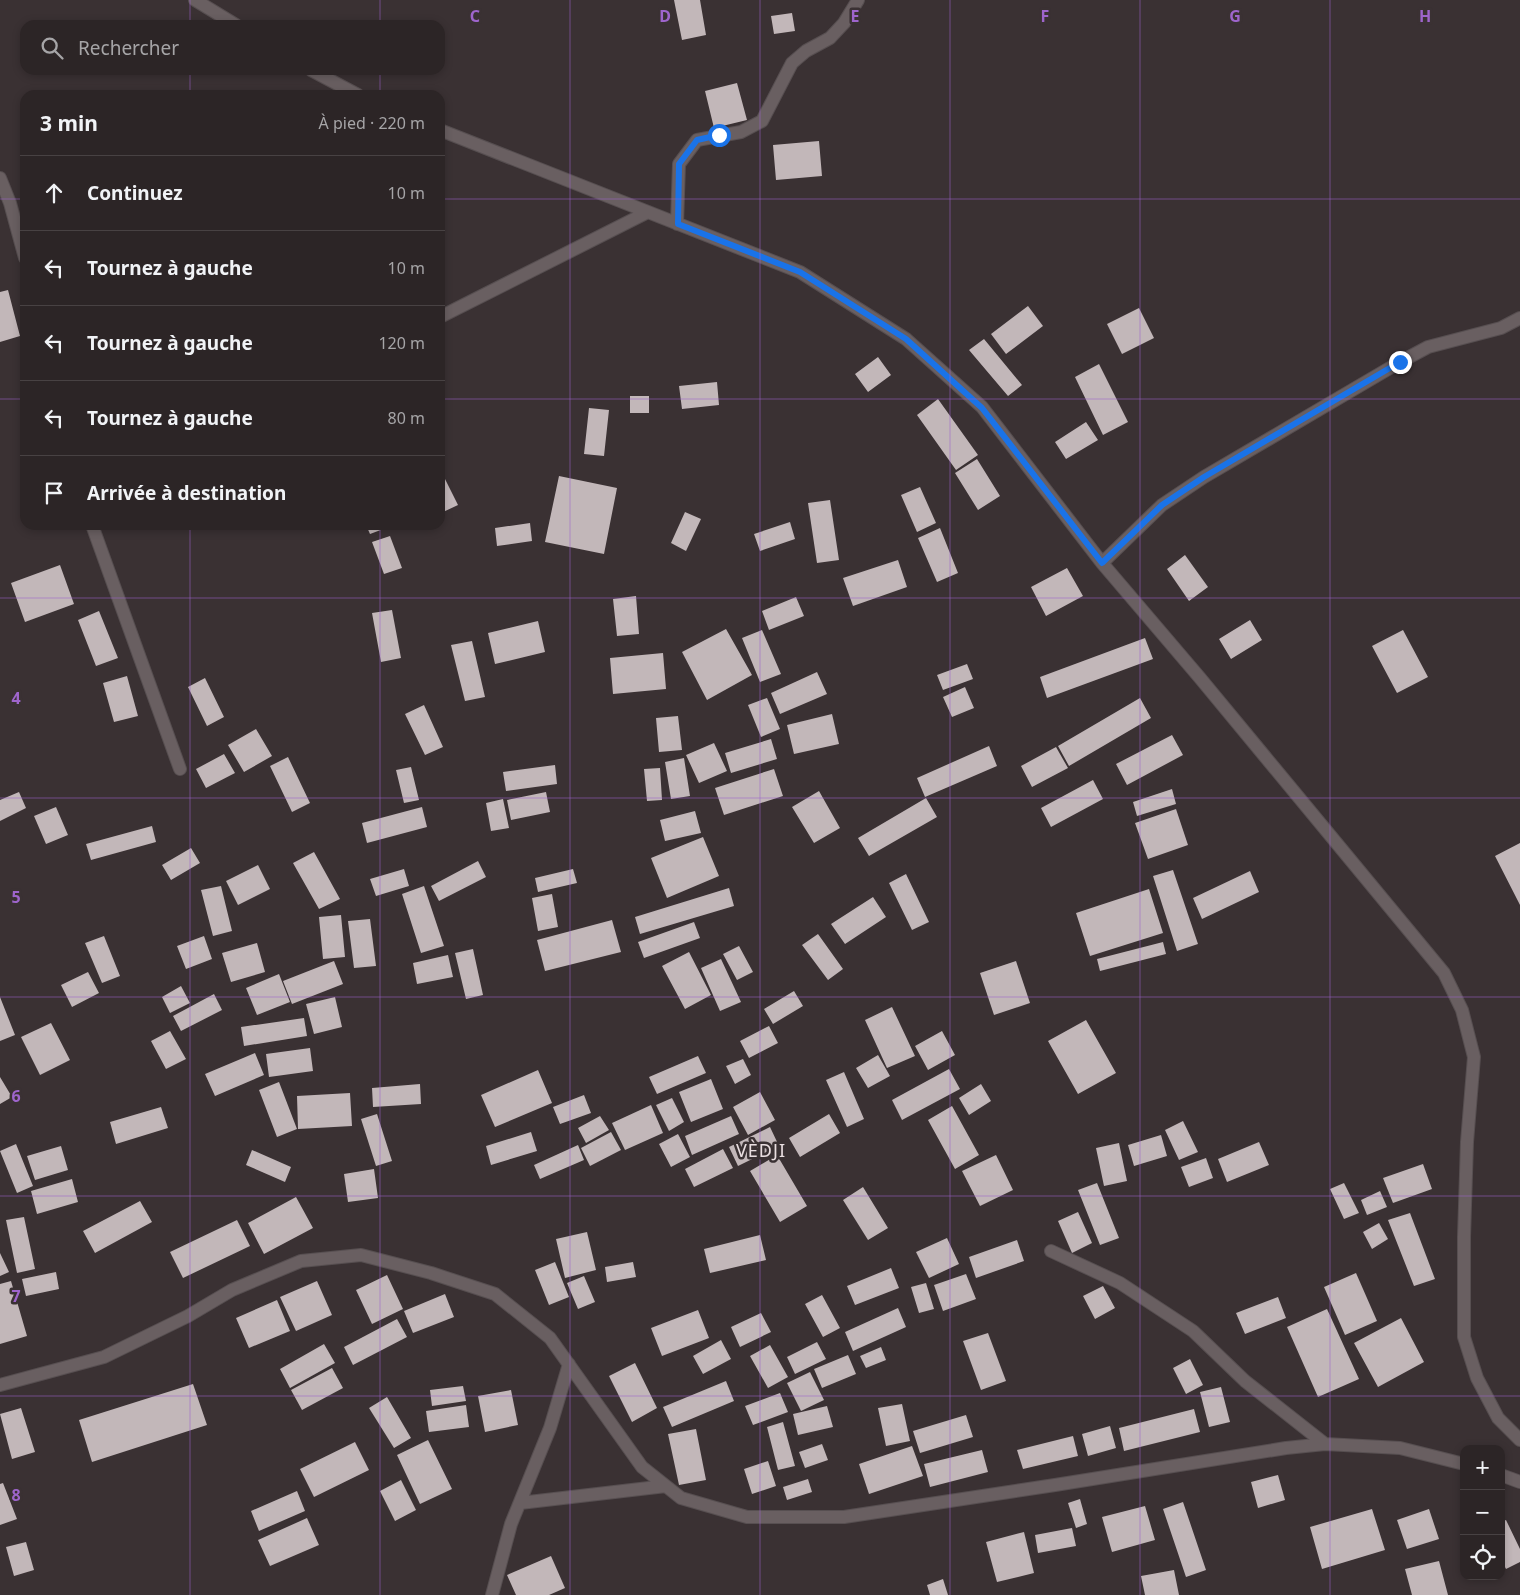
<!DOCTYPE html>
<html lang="fr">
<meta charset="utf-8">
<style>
:root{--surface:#2c2526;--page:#342d2e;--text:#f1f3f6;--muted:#a6a5a7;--line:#484243}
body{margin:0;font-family:"Noto Sans",sans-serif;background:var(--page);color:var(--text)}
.controls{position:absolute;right:15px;bottom:15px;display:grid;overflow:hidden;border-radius:10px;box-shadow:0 2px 8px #0003}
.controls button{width:45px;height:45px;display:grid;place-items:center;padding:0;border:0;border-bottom:1px solid var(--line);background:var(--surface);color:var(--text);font:25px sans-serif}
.stop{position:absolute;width:15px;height:15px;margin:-11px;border:4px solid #1a73e8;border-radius:50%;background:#fff}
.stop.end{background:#1a73e8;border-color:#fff;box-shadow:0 1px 5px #0008}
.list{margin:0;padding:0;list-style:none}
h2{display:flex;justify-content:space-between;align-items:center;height:65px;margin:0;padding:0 20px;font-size:21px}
h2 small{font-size:16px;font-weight:400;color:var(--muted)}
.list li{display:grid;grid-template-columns:32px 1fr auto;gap:15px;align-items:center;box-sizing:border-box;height:75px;padding:0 20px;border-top:1px solid var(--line)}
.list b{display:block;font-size:19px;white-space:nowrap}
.list em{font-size:16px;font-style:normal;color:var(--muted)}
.icon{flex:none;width:28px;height:28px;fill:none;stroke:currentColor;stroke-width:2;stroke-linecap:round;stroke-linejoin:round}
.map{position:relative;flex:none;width:1520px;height:1595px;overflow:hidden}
.search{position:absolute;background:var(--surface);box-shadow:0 2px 8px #0003;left:20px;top:20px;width:425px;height:55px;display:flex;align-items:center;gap:12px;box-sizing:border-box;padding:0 18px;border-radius:15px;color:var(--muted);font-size:19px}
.panel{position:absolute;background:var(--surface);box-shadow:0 2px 8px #0003;left:20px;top:90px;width:425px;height:440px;border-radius:15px}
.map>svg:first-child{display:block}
.building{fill:#c2b7b9}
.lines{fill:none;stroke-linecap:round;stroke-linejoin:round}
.minor-casing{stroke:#574f51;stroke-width:14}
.minor{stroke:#695f61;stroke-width:12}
.route{stroke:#1a73e8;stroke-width:6}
.grid{fill:none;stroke:#9e65cc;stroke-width:1;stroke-opacity:0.55}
.labels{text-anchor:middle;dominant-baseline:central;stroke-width:5;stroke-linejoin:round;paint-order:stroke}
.quarter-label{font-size:18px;letter-spacing:1px;fill:#e9dee0;stroke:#3a3133}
.grid-label{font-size:16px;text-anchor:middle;font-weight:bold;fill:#9e65cc;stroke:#3a3133;stroke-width:5;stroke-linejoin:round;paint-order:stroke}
</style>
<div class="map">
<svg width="1520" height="1595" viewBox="0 0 1520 1595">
<rect width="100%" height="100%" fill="#3a3133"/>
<!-- building -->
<path class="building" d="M674,0H700L706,35L682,40Z
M792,13L795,31L774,34L771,16Z
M737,83L747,120L714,128L705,91Z
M819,141L822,176L776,180L773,145Z
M8,290L20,336L0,342V292Z
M1028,306L1043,326L1006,354L991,334Z
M1139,308L1154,338L1122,354L1107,324Z
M984,339L1022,385L1008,396L969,350Z
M878,357L891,375L868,392L855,374Z
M1099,364L1128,422L1103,435L1075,377Z
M717,382L719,405L682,409L679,386Z
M630,396H649V413H630Z
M938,399L978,455L956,470L917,415Z
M589,408L609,410L604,456L584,454Z
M1086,422L1098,440L1066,459L1055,442Z
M977,459L1000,496L978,510L955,473Z
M440,469L458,505L441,513L440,512Z
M559,476L617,488L604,554L545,542Z
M920,487L936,523L917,532L901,495Z
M830,500L839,560L817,563L808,503Z
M685,512L701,519L686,551L671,543Z
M790,522L795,539L760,551L754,534Z
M530,523L532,541L497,546L495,528Z
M366,525H394L370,534Z
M940,528L958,573L937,582L918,538Z
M390,536L402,568L384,574L372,542Z
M1185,555L1208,587L1189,601L1167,569Z
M898,560L907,587L853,606L843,578Z
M60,565L74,604L25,622L11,583Z
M1067,568L1083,596L1046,616L1031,587Z
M636,596L639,634L617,636L613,599Z
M796,597L804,616L769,630L762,611Z
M392,610L401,658L381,662L372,613Z
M99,611L118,658L96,666L78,620Z
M1250,620L1262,640L1231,659L1219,639Z
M538,621L545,652L495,664L488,633Z
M726,629L752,675L707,700L682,652Z
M762,630L781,674L760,682L742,638Z
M1403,630L1428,677L1397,693L1372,646Z
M1145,638L1153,659L1047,698L1040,677Z
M472,641L485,697L465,701L451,645Z
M663,653L666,689L613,694L610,658Z
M967,664L973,679L943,690L937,675Z
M817,672L827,694L780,714L771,693Z
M127,676L138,716L114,722L103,683Z
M205,678L224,717L207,726L188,687Z
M965,687L974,708L952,717L943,697Z
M767,698L780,729L761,737L748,705Z
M1140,698L1151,718L1069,766L1058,746Z
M424,705L443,747L425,755L405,714Z
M832,714L839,744L794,754L787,725Z
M678,716L682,750L659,752L656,718Z
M256,729L272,756L244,772L228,745Z
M1172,735L1183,755L1127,785L1116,764Z
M771,739L777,759L731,773L725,753Z
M714,743L727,771L699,783L686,755Z
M989,746L997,766L925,797L917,778Z
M1056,747L1068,768L1032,787L1021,766Z
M224,754L235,773L206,788L196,769Z
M288,757L310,803L292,812L270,766Z
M684,758L690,796L671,799L665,762Z
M555,765L557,784L506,791L503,772Z
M411,767L419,800L404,803L396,770Z
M660,768L662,800L647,801L644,769Z
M774,769L783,796L724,815L715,788Z
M1093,780L1103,799L1051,827L1041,808Z
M1172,789L1176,804L1137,816L1133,802Z
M819,791L840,828L814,843L792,807Z
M19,792L26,808L0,821V800Z
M546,792L550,812L511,820L507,800Z
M926,798L937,817L869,856L858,838Z
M503,799L509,828L491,831L486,803Z
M56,807L68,835L46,844L34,816Z
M422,807L427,827L367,843L362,823Z
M1176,809L1188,845L1148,859L1135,823Z
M695,811L701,833L665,841L660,820Z
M152,826L156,842L91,860L86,844Z
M703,837L719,876L667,898L651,858Z
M1520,843V905L1495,856Z
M191,848L200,863L171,880L162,865Z
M314,852L340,899L319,909L293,863Z
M478,861L486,877L439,901L431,886Z
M258,865L270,889L238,905L226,881Z
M404,869L409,886L376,896L370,879Z
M573,869L577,883L538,892L535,878Z
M1173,870L1198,944L1177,951L1153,876Z
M1250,871L1259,892L1202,919L1193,898Z
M906,874L929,922L912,930L889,883Z
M221,886L232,931L213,936L201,890Z
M424,886L444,946L421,953L402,894Z
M729,888L734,906L640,934L635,917Z
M1149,889L1163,933L1090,956L1076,913Z
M552,894L558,927L538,931L532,898Z
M873,897L886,917L845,944L831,924Z
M341,915L345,957L323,959L319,917Z
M370,919L376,966L354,968L348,921Z
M612,920L621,952L545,971L537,940Z
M694,922L700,938L644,958L638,942Z
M818,934L843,969L828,980L802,945Z
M104,936L120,976L102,983L85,943Z
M204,936L212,959L186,969L177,946Z
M1163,942L1166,954L1100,971L1097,959Z
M257,943L265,972L231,982L222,953Z
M739,946L753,972L737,980L723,954Z
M473,949L483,995L466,999L455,953Z
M689,952L711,995L685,1009L662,966Z
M448,955L453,977L417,984L413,963Z
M721,959L741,1002L720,1011L701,968Z
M334,961L343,984L292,1004L283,981Z
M1016,961L1030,1003L994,1015L980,973Z
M88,972L99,993L72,1007L61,985Z
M279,974L290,1002L257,1015L246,988Z
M181,986L190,1003L170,1013L162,997Z
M794,991L803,1006L773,1024L764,1009Z
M214,994L222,1010L181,1031L173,1016Z
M0,997L15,1035L0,1041Z
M335,997L342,1027L314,1034L306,1004Z
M892,1007L915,1056L887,1068L865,1020Z
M304,1018L307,1036L244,1046L241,1027Z
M1086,1020L1116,1073L1078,1094L1048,1041Z
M51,1023L70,1060L40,1075L21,1037Z
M769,1026L778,1043L749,1058L740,1041Z
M170,1031L186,1059L166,1069L151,1041Z
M942,1031L955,1055L928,1070L915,1046Z
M310,1048L313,1071L269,1077L266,1054Z
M255,1053L264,1075L215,1096L205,1074Z
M878,1055L890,1076L868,1088L856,1068Z
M698,1056L706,1073L657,1094L649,1077Z
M743,1059L751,1075L735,1084L726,1066Z
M949,1069L960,1089L902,1120L892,1100Z
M538,1070L552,1103L495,1127L481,1095Z
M844,1072L864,1119L847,1127L826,1080Z
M0,1077L12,1097L0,1104Z
M711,1079L723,1109L691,1122L679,1092Z
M279,1082L297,1129L277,1137L259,1090Z
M420,1084L421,1104L373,1107L372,1088Z
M981,1084L991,1101L969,1115L959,1098Z
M760,1092L775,1120L748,1135L733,1107Z
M350,1093L352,1126L298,1129L297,1096Z
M584,1095L591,1113L560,1124L553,1107Z
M672,1098L684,1122L669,1131L656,1105Z
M651,1105L663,1133L625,1150L612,1123Z
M952,1106L979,1155L955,1169L928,1120Z
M161,1107L168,1128L116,1144L110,1122Z
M377,1114L392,1161L376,1166L361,1119Z
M829,1114L840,1133L800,1157L789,1138Z
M600,1116L609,1130L586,1143L578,1128Z
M731,1116L739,1134L692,1155L685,1136Z
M1183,1121L1198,1152L1179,1160L1165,1130Z
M770,1127L779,1146L738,1166L729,1147Z
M531,1132L537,1151L491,1165L486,1146Z
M611,1132L621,1150L590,1166L581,1148Z
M678,1134L690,1157L671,1167L659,1144Z
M1161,1135L1167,1156L1134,1166L1128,1145Z
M1259,1142L1269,1165L1227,1182L1218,1159Z
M1119,1143L1127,1181L1104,1186L1096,1148Z
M16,1144L33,1186L17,1193L0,1151Z
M578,1145L584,1160L540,1179L534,1165Z
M61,1146L68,1170L35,1180L27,1156Z
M723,1149L733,1168L694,1187L685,1169Z
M252,1150L291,1167L285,1182L246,1165Z
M777,1155L807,1206L780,1222L750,1171Z
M996,1155L1013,1190L980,1206L962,1171Z
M1206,1158L1213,1178L1189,1187L1181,1167Z
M1423,1164L1432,1189L1393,1203L1383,1178Z
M374,1169L378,1198L348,1202L344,1174Z
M72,1179L78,1202L37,1214L31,1191Z
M1097,1183L1119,1238L1100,1245L1078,1190Z
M1344,1183L1359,1213L1344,1219L1330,1189Z
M863,1187L888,1228L868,1240L843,1200Z
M1380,1191L1387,1207L1367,1215L1361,1200Z
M296,1197L313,1228L264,1254L248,1223Z
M140,1201L152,1222L95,1253L83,1231Z
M1078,1212L1092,1243L1072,1253L1058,1221Z
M1410,1213L1435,1279L1414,1286L1388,1220Z
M24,1217L35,1269L17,1273L6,1220Z
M237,1220L250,1246L183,1278L170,1252Z
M1379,1223L1388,1239L1372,1249L1363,1232Z
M587,1232L596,1270L565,1278L556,1239Z
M760,1235L766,1260L710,1273L704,1249Z
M947,1238L959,1264L929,1278L916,1252Z
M1017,1240L1024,1261L976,1278L969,1257Z
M0,1253L9,1272L0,1276Z
M555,1262L569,1297L549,1305L535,1270Z
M633,1262L636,1277L607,1282L605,1267Z
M891,1268L899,1288L855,1305L847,1286Z
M56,1272L59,1289L26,1296L22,1279Z
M1356,1273L1377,1321L1345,1335L1324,1287Z
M966,1274L976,1299L943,1311L934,1285Z
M387,1275L403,1309L372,1324L356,1290Z
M584,1276L595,1302L578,1309L567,1283Z
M11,1281L27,1336L0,1344V1284Z
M317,1281L332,1315L296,1331L280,1297Z
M926,1283L934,1309L919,1313L911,1287Z
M1103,1286L1115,1308L1095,1319L1083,1296Z
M445,1294L454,1317L413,1333L404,1311Z
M822,1295L840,1328L823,1337L805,1304Z
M1278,1297L1286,1318L1245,1334L1236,1313Z
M277,1300L290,1331L249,1348L236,1318Z
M898,1308L906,1327L853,1351L845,1332Z
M1327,1309L1359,1379L1318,1397L1287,1327Z
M698,1310L709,1338L662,1356L651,1328Z
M761,1313L771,1332L740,1347L731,1327Z
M1401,1318L1424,1362L1378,1387L1354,1343Z
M397,1319L407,1337L353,1365L344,1347Z
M988,1333L1006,1381L981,1390L963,1341Z
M721,1340L731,1359L703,1374L693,1356Z
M817,1342L826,1359L795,1374L787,1357Z
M324,1344L335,1363L290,1388L280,1369Z
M770,1345L788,1377L768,1388L750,1356Z
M881,1347L886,1360L866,1368L860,1356Z
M848,1355L856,1374L822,1388L814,1369Z
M1190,1359L1203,1385L1186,1394L1173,1368Z
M635,1363L657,1408L632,1422L609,1376Z
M332,1368L343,1388L302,1410L291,1390Z
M810,1372L824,1400L801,1411L787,1383Z
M726,1381L734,1401L672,1427L663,1407Z
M193,1384L207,1425L92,1462L79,1420Z
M463,1386L466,1401L432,1406L430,1390Z
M1221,1387L1230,1422L1209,1427L1200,1392Z
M511,1390L518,1425L485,1432L478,1396Z
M780,1393L788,1412L753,1425L745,1406Z
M387,1397L411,1438L394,1448L369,1408Z
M902,1404L910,1441L886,1446L878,1408Z
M466,1405L469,1427L429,1432L426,1411Z
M827,1406L833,1427L798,1435L793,1414Z
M21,1408L35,1452L12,1459L0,1414Z
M1194,1409L1200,1432L1124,1451L1119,1428Z
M966,1415L973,1437L920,1453L913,1431Z
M783,1422L795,1466L778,1470L767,1427Z
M1110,1426L1116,1448L1088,1456L1082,1434Z
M696,1429L706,1480L679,1485L668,1434Z
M1073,1436L1078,1456L1023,1469L1017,1450Z
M428,1440L452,1489L420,1504L397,1455Z
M355,1442L369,1470L314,1497L300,1469Z
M822,1444L828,1460L805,1468L799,1452Z
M912,1446L923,1476L869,1494L859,1464Z
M982,1450L988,1472L930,1487L924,1464Z
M768,1461L776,1486L752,1494L744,1469Z
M1278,1475L1285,1500L1258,1508L1251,1482Z
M808,1479L812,1492L787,1500L783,1487Z
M401,1480L416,1510L395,1521L380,1491Z
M3,1483L17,1519L0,1525V1484Z
M297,1491L305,1511L259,1531L251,1511Z
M1080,1499L1087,1524L1076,1528L1068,1503Z
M1183,1502L1206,1570L1186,1577L1163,1509Z
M1145,1506L1155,1540L1112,1552L1102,1517Z
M1372,1509L1385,1550L1322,1569L1310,1527Z
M1429,1509L1439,1539L1407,1549L1397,1520Z
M307,1518L319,1545L270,1566L258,1540Z
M1506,1520L1520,1549V1562L1506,1569L1501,1559V1522Z
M1072,1528L1076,1546L1038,1553L1035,1535Z
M1024,1532L1034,1573L997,1582L986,1542Z
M26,1542L34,1570L14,1576L6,1547Z
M551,1556L565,1588L549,1595H516L507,1575Z
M1439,1561L1448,1595H1412L1405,1569Z
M1174,1570L1179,1595H1145L1141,1576Z
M943,1579L948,1595H930L927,1585Z"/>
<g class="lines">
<!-- minor casing -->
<g class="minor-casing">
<path id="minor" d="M195,0L236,25
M311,70L358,95
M440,130L800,272L906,339L982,407L1102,563L1200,678L1444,973L1462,1010L1474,1057L1467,1142L1464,1237V1337L1477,1378L1498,1418L1520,1440
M0,178L10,203L25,258
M677,224L679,164L697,140L741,132L762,121L792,63L806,51L830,38L844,23L858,0
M440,317L648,212
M92,525L180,769
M1102,563L1162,505L1204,477L1400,362L1428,347L1501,328L1520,318
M1051,1251L1120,1283L1193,1331L1245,1381L1325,1444
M0,1385L104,1357L188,1316L232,1290L301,1261L361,1255L431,1273L495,1294L550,1338L642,1467L681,1498L747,1517H844L1055,1485L1286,1448L1325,1444L1400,1448L1464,1464
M1501,1475L1520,1482
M520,1503L666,1486
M492,1595L511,1524L550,1428L569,1364"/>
</g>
<!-- minor -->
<use href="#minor" class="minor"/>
</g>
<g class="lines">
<!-- route -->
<path class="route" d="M719,135L697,140L679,164L678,224L800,272L906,339L982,408L1102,563L1162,505L1204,477L1400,362"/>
</g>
<!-- grid -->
<path class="grid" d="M190,0V25M380,0V25M570,0V1595M760,0V1595M950,0V1595M1140,0V1595M1330,0V1595M190,70V95M380,70V95M0,199H25M440,199H1520M0,399H25M440,399H1520M190,525V1595M380,525V1595M0,598H1520M0,798H1520M0,997H1520M0,1196H1520M0,1396H1520"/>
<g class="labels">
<!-- quarter labels -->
<g class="quarter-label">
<text x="761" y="1150">VÈDJI</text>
</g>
</g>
<g class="grid-label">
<text x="475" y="22">C</text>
<text x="665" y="22">D</text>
<text x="855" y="22">E</text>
<text x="1045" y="22">F</text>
<text x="1235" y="22">G</text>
<text x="1425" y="22">H</text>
<text x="16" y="704">4</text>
<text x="16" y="903">5</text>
<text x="16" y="1102">6</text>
<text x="16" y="1302">7</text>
<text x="16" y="1501">8</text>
</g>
</svg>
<div class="controls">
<button>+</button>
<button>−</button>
<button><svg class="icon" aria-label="locate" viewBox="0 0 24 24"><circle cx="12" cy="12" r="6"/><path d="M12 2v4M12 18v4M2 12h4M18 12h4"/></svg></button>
</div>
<div class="stop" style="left:719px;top:135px"></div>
<div class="stop end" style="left:1400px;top:362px"></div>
<div class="search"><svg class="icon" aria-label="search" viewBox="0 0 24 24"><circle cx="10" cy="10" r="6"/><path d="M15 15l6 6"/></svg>Rechercher</div>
<section class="panel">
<h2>3 min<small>À pied · 220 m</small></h2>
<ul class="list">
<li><svg class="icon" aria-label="ahead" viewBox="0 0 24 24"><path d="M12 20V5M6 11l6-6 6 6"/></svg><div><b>Continuez</b></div><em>10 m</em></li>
<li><svg class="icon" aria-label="left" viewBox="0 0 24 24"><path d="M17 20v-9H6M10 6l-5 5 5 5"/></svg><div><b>Tournez à gauche</b></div><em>10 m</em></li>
<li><svg class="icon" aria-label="left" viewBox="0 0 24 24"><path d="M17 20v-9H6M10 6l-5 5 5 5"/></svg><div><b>Tournez à gauche</b></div><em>120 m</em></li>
<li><svg class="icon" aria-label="left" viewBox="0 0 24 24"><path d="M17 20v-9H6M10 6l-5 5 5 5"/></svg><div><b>Tournez à gauche</b></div><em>80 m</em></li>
<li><svg class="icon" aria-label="arrive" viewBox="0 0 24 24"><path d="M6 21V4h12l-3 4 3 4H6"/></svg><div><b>Arrivée à destination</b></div></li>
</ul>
</section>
</div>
